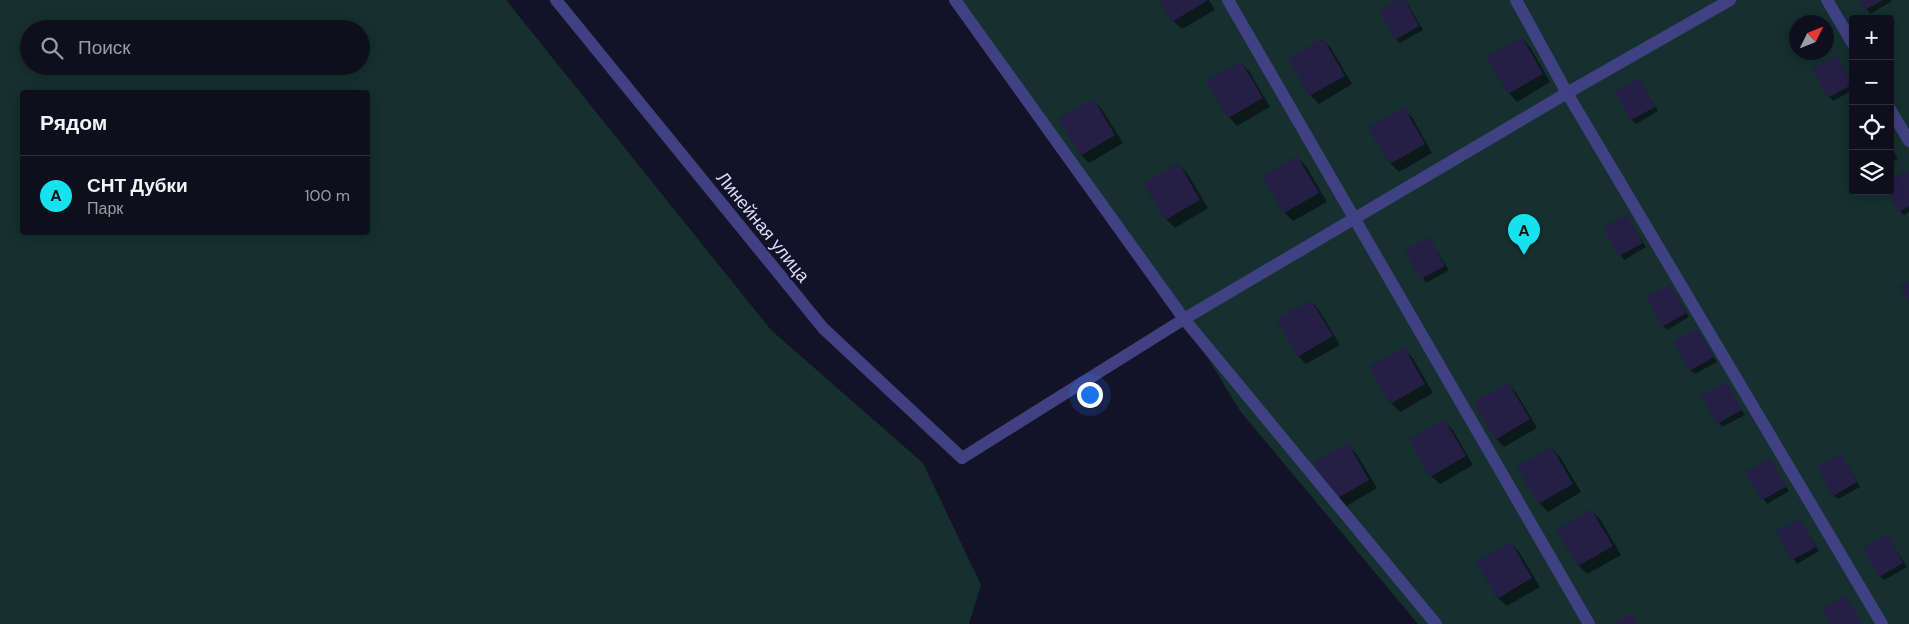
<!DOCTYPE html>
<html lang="ru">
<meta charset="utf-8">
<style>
:root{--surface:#0f0e1d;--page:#181726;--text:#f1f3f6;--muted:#9b9ca4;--line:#2f2e3b;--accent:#15e2ee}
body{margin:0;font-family:"DM Sans",sans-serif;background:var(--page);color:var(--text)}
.controls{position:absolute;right:15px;top:15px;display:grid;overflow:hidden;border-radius:5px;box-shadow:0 2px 12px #0003}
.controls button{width:45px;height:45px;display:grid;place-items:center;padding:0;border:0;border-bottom:1px solid var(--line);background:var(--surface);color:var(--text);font:25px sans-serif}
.compass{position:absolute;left:1789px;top:15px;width:45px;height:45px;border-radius:50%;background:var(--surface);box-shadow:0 2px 12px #0003;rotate:47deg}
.you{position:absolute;left:1089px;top:394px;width:18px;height:18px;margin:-12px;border:4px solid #fff;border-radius:50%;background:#1a73e8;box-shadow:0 0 0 8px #1a73e833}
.badge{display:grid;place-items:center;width:32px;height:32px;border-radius:50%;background:var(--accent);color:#111;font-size:16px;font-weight:700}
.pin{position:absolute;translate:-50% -41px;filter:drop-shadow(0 1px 2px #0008)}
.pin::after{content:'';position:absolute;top:26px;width:18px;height:15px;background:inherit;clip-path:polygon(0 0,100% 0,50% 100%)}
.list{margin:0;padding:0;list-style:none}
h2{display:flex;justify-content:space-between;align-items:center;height:65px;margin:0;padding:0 20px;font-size:21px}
h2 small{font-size:16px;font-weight:400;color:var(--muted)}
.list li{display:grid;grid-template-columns:32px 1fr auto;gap:15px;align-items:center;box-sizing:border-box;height:80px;padding:0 20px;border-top:1px solid var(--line)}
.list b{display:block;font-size:19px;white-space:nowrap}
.list p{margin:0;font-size:16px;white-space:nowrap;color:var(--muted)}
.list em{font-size:16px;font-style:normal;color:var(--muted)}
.icon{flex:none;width:28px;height:28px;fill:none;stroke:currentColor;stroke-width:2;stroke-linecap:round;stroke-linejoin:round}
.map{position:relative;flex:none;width:1909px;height:624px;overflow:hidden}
.search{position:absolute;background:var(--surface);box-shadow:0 2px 12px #0003;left:20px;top:20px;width:350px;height:55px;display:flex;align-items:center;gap:12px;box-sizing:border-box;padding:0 18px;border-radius:28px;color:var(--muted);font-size:19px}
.panel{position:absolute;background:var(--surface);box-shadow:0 2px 12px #0003;left:20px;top:90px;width:350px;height:145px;border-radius:5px}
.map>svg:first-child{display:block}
.green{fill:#15302e;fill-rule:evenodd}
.shadow{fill:#0007}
.building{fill:#251f46}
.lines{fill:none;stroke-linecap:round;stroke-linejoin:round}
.service{stroke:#404182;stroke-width:12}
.minor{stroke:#404182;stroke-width:12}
.labels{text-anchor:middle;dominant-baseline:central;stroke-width:4;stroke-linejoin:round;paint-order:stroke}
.street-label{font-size:18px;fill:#dddafc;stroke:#141227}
</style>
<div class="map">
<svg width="1909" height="624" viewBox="0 0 1909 624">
<rect width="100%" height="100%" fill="#141227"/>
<!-- green -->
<path class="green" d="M0,0H506L771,330L923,463L981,585L969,624H0ZM29,29H361V66H29ZM22,92H368V232H22Z
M955,0H1909V624H1418L1240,411L1184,319ZM1853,19H1890V191H1853ZM1796,22H1826V52H1796Z"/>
<!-- shadow -->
<path class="shadow" d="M1161,0H1209L1215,10L1182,29L1173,21Z
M1401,0H1405L1407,3L1423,30L1400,43L1396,39Z
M1861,0H1892V1L1870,14Z
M1522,38L1530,47L1550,82L1517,102L1509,93Z
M1323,40L1331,48L1352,84L1319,104L1310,95Z
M1836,57L1853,83V90L1833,101L1829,97Z
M1241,63L1249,71L1270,107L1237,126L1229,117Z
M1639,80L1658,111L1636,124L1632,120Z
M1093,100L1101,108L1123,143L1089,163L1081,155Z
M1403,109L1412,117L1432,153L1399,172L1391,164L1370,128Z
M1890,145L1898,159L1890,163Z
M1297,158L1306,166L1327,202L1293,221L1285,213L1264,177Z
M1178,164L1187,173L1208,208L1175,228L1166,219Z
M1906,171L1909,174V212L1904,215L1900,211L1890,191Z
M1627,216L1646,247L1624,260L1605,228Z
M1429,239L1449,270L1426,283L1407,251Z
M1670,286L1689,317L1667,330L1663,326Z
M1311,301L1319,310L1340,345L1306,364L1298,356Z
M1697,330L1717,362L1695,374L1690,370Z
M1404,349L1412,357L1433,393L1400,412L1391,403L1370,368Z
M1725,383L1745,415L1722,427L1703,396Z
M1508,384L1516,392L1537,428L1504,447L1496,439Z
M1444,421L1452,429L1473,465L1440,484L1431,476Z
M1347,444L1356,453L1377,488L1343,508L1335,500Z
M1552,449L1560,457L1581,492L1548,512L1539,503Z
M1841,455L1860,487L1838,499L1834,495Z
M1769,460L1789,491L1767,504L1747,473Z
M1591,511L1600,519L1621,555L1587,574L1579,566L1558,530Z
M1800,520L1819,551L1797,564L1777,533Z
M1887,536L1907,567L1884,580L1880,576Z
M1511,543L1519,552L1540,587L1507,606L1498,598Z"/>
<!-- building -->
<path class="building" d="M1159,0H1206L1207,1L1172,22Z
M1398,0H1405L1419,26L1395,40L1379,11Z
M1859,0H1883L1865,10Z
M1522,37L1543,74L1508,94L1486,57Z
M1323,38L1345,76L1309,96L1288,59Z
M1837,56L1853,84L1828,98L1812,69Z
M1241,61L1263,98L1228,118L1206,81Z
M1639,78L1655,107L1631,120L1614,92Z
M1093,98L1115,135L1080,156L1058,119Z
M1404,107L1425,144L1390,164L1368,128Z
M1297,156L1319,193L1284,213L1262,177Z
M1179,163L1200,200L1165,220L1143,183Z
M1907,170L1909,174V206L1899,212L1887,191H1890V179Z
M1627,214L1643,243L1619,256L1603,228Z
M1429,237L1445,266L1421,279L1405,251Z
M1909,281V304L1899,287Z
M1670,284L1686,313L1662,327L1646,298Z
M1311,300L1333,336L1297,357L1276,320Z
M1697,329L1714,357L1689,371L1673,342Z
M1404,347L1425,384L1390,404L1369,367Z
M1508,382L1530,419L1495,440L1473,403Z
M1726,382L1742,410L1717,424L1701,396Z
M1444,419L1466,456L1430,477L1409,440Z
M1348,443L1369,480L1334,500L1313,463Z
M1552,447L1573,484L1538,504L1517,467Z
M1841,454L1857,482L1833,496L1817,467Z
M1770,458L1786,487L1762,500L1745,472Z
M1591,509L1613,546L1578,566L1556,530Z
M1800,519L1816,547L1792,560L1775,532Z
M1887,534L1903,563L1879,577L1863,548Z
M1511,542L1532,578L1497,599L1476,562Z
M1846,596L1862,624H1830L1822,609Z
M1632,613L1638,624H1612Z"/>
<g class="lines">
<!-- service -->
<path class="service" d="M962,458L1184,319"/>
<!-- minor -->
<path class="minor" d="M556,0L823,328L962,458
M955,0L1184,319L1436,624
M1228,0L1589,624
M1516,0L1567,93L1882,624
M1827,0L1853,44
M1890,109L1909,141
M1184,319L1567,93L1730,0"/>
</g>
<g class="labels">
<!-- street labels -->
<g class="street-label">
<text transform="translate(763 227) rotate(51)">Линейная улица</text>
</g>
</g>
</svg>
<div class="controls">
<button>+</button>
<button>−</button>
<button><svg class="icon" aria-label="locate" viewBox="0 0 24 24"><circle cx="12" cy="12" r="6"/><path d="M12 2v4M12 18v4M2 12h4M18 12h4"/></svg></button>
<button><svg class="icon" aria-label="layers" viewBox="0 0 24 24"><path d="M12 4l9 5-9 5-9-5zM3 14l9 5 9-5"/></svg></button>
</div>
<svg class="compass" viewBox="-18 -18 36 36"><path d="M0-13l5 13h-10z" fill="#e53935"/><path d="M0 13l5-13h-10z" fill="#9b9ca4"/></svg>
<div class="you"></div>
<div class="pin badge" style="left:1524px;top:255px">A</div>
<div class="search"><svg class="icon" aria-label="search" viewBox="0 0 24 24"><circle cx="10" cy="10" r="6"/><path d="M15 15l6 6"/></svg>Поиск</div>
<section class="panel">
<h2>Рядом<small></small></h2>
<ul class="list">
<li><span class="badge">A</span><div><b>СНТ Дубки</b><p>Парк</p></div><em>100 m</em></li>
</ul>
</section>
</div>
